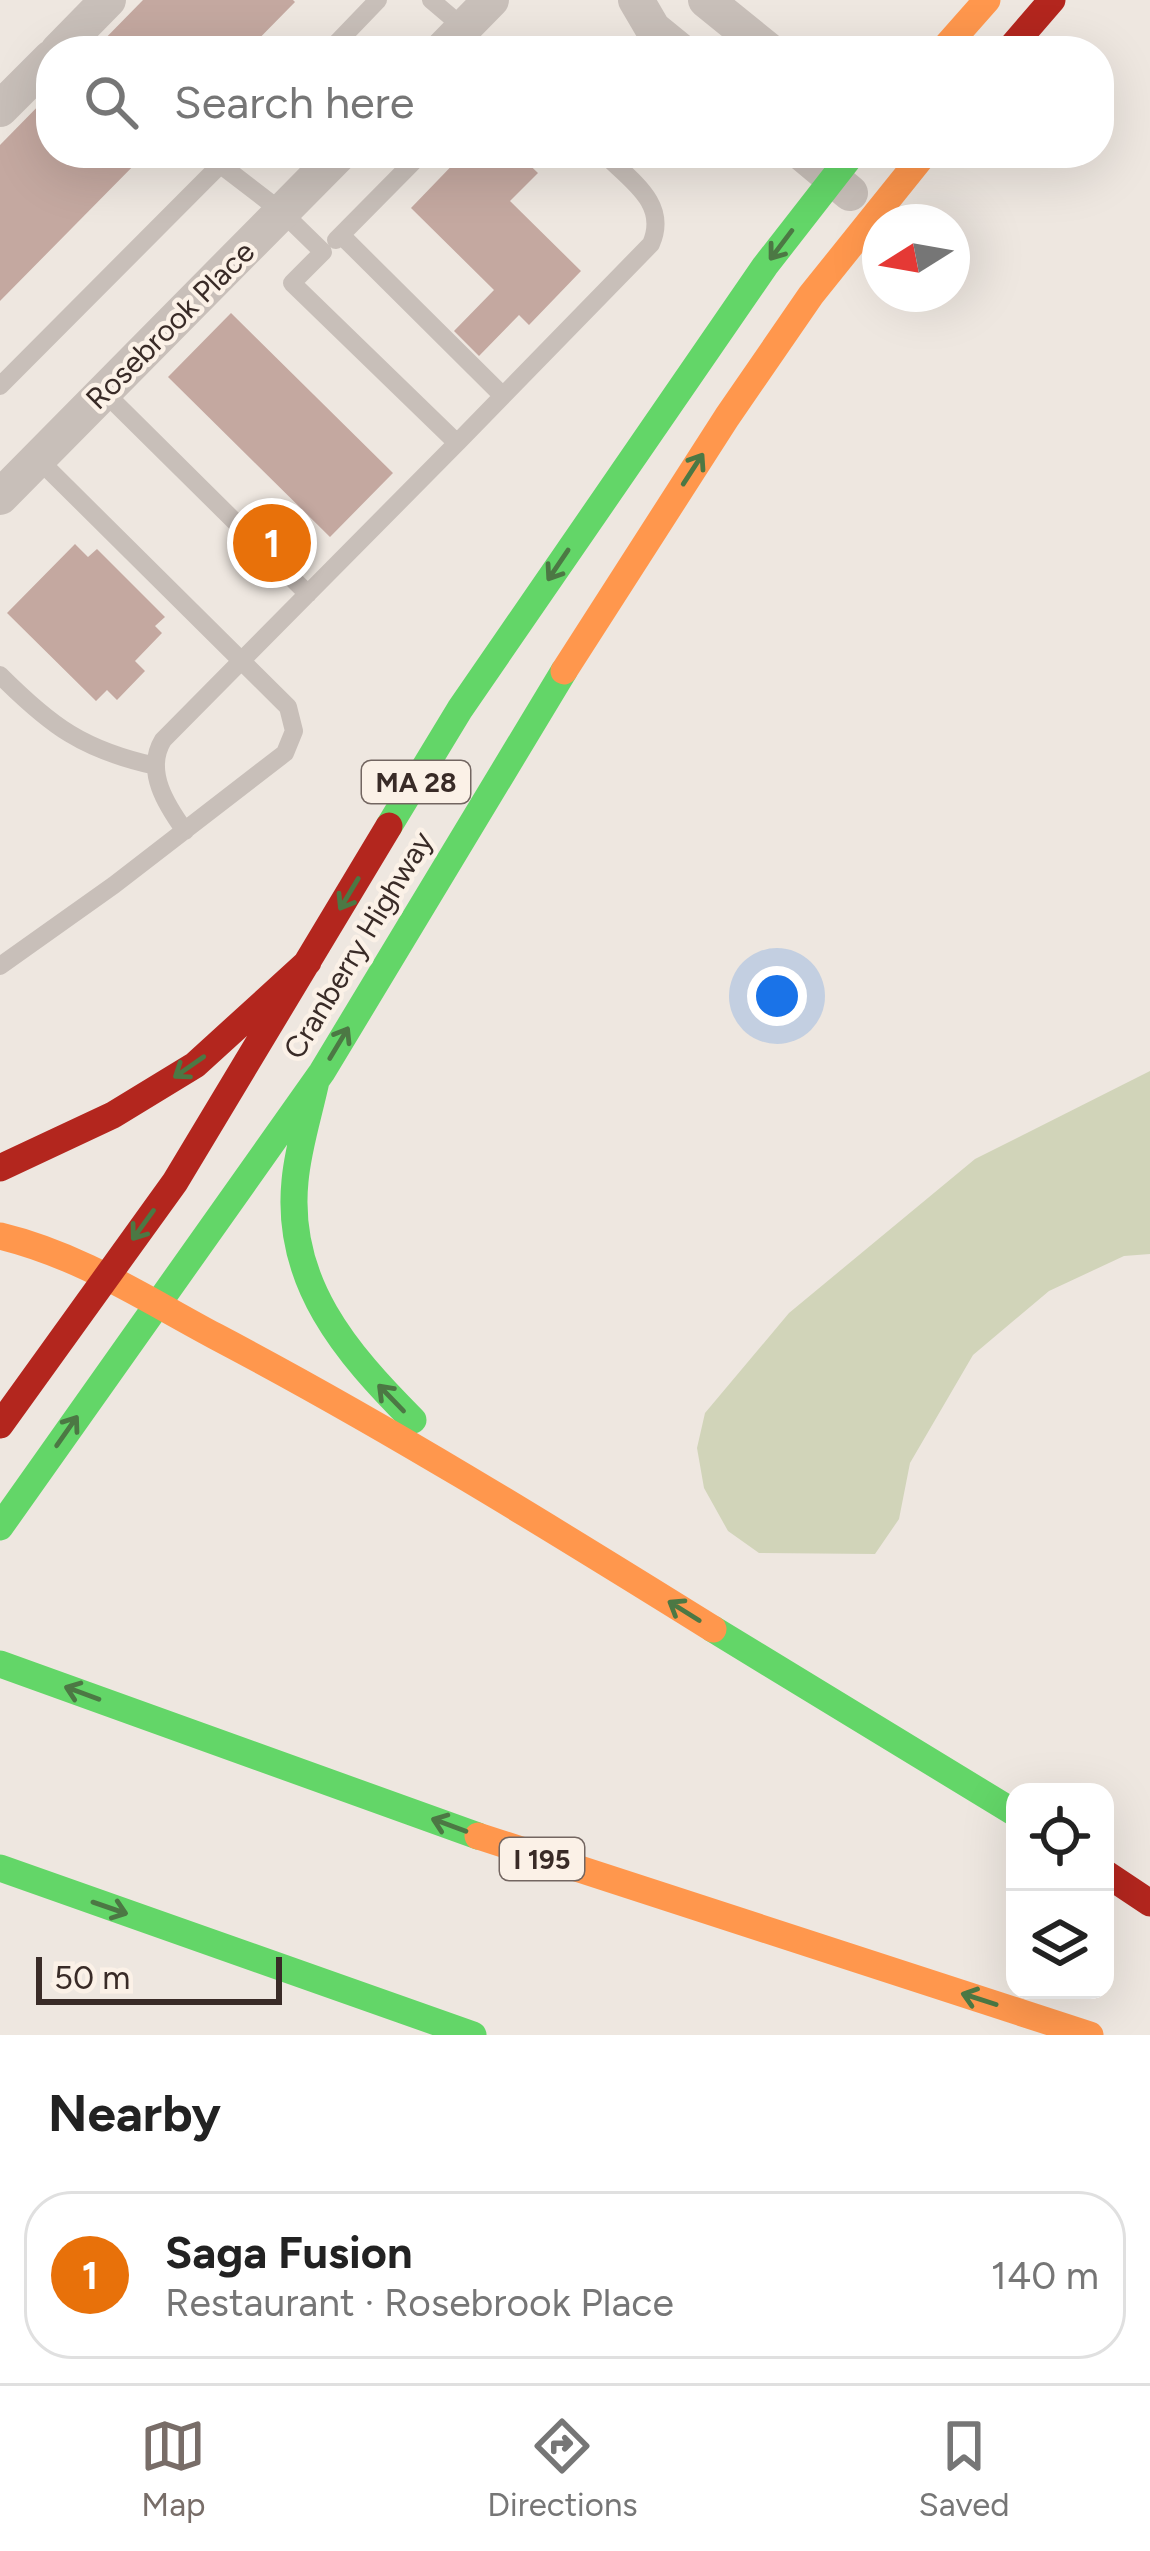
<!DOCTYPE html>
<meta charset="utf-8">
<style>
:root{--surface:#fff;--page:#f6f6f6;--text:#222;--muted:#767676;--line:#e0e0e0;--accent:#786d68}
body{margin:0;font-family:Figtree,sans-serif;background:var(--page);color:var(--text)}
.controls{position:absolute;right:36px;bottom:36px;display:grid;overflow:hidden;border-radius:24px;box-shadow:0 12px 48px #0002}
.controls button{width:108px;height:108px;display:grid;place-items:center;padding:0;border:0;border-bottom:3px solid var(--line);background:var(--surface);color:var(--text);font:60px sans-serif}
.compass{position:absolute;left:862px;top:204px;width:108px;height:108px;border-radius:50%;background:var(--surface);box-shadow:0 12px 48px #0002;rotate:259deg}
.scale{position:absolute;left:36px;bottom:30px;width:246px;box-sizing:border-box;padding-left:12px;border:6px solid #392b27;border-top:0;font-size:33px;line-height:42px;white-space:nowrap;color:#392b27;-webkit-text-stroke:9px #fbf1e7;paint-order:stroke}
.you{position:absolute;left:777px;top:996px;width:42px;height:42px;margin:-30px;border:9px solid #fff;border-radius:50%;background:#1a73e8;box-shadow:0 0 0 18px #1a73e833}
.badge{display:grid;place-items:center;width:78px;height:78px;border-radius:50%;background:var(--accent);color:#fff;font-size:39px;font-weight:700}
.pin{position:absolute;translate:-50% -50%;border:6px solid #fff;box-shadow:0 3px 12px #0006}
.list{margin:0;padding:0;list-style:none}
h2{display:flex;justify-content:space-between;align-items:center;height:156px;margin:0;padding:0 48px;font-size:51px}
h2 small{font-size:39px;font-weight:400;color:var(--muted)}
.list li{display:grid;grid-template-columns:78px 1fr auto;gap:36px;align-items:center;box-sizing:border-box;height:168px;margin:0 24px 24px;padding:0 24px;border:3px solid var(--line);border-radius:48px}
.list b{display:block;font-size:45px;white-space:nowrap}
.list p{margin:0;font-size:39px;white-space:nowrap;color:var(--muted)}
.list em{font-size:39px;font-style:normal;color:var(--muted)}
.icon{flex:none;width:66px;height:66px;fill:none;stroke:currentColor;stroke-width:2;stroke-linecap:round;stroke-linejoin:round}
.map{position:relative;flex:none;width:1150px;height:2035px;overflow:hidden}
.search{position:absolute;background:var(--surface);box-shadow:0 12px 48px #0002;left:36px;right:36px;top:36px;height:132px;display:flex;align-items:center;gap:30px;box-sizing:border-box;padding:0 42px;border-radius:48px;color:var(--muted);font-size:45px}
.sheet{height:348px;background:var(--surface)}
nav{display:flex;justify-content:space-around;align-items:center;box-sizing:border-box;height:168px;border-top:3px solid var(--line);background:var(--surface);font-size:33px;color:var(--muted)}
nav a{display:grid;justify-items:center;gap:6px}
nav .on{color:var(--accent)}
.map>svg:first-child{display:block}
.green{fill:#d1d4b9}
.building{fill:#c4a8a0}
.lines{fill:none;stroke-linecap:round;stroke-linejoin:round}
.lane{stroke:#c8bfb9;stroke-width:18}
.street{stroke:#c8bfb9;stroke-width:36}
.fast{stroke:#63d668;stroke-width:27}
.slow{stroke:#ff974d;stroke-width:27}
.jam{stroke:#b3261e;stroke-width:27}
.oneway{stroke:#4c7844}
.labels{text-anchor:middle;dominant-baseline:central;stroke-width:9;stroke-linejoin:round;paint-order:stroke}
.shield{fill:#fbf1e7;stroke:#736661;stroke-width:3}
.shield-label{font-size:27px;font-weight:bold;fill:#392b27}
.street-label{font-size:30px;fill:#392b27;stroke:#fbf1e7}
</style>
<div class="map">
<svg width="1150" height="2035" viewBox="0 0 1150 2035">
<rect width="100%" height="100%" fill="#eee7e0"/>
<!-- green -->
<path class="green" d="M1150,1071V1254L1124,1256L1049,1291L973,1355L910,1463L899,1519L875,1554L759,1553L728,1531L704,1488L697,1448L705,1413L789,1313L975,1159Z"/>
<!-- building -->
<path class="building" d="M143,0H293L295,2L247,51H93Z
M51,93V153H146L0,301V145Z
M464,153H517L538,173L510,201L581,271L529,325L519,315L479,356L454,331L494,290L411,208Z
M231,313L393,473L330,537L168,377Z
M75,544L88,557L97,549L165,617L155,626L162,633L135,661L145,671L117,700L107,690L96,701L7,613Z"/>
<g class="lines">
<!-- lane -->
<path class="lane" d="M431,0L464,28
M329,51L378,0
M221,165L282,212L323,252L292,283L457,443L651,244C669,203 630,180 603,153
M341,235L502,395
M336,240L422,153
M0,386L232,153
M104,392L308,594
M0,675C51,726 83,750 156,766
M185,831C167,806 144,771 163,740L457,443
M0,966L114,885L285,753L294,731L288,707L38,459"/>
<!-- street -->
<path class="street" d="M636,0L653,29L680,51
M706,0L769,51
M58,51L108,0
M441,51L491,0
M0,109L51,58
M802,153L850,193
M0,497L340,153"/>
<!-- fast -->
<path class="fast" d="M389,826L460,709L765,266L853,153
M316,1081C309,1114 298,1147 295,1181C285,1282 346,1353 413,1420
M0,1527L322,1072L564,671
M713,1629L1015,1813
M0,1664L478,1836
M0,1868L473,2035"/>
<!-- slow -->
<path class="slow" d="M942,51L987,0
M564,671L727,417L811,295L925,153
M0,1236C79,1255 144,1298 215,1336C386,1426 549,1527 713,1629
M478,1836L1090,2035"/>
<!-- jam -->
<path class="jam" d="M1008,51L1052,0
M0,1168L113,1115L195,1065L308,962
M0,1425L175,1182L389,826
M1105,1873L1150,1903"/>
</g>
<!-- one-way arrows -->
<defs><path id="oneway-shaft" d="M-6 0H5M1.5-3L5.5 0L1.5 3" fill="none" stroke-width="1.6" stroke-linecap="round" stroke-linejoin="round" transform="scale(3)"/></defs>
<g class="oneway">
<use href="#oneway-shaft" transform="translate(781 245) rotate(127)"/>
<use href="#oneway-shaft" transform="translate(693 469) rotate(-57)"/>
<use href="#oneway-shaft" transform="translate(558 565) rotate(124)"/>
<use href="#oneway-shaft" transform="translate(349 894) rotate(121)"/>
<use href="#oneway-shaft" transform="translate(339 1043) rotate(-59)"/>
<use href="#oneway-shaft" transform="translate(189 1067) rotate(145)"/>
<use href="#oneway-shaft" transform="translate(143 1225) rotate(126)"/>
<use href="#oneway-shaft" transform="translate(391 1398) rotate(-134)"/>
<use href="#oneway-shaft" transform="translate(67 1431) rotate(-55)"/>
<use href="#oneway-shaft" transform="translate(684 1611) rotate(-148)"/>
<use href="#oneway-shaft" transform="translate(82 1693) rotate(-160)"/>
<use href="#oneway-shaft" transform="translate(449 1825) rotate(-160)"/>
<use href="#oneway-shaft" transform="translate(110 1908) rotate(19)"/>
<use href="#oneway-shaft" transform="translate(979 1999) rotate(-162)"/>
</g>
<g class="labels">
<!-- shield labels -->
<g class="shield">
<rect x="362" y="761" width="108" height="42" rx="9"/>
<rect x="500" y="1838" width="84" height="42" rx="9"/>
</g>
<g class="shield-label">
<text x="416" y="782">MA 28</text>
<text x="542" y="1859">I 195</text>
</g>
<!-- street labels -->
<g class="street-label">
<text transform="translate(170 325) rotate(-45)">Rosebrook Place</text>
<text transform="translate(358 945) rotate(-59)">Cranberry Highway</text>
</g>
</g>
</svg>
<div class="controls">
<button><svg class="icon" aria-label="locate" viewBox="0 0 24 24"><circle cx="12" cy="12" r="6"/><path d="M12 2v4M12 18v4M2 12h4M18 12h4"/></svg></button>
<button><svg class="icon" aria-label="layers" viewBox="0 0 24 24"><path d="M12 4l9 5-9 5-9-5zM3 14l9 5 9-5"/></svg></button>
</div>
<svg class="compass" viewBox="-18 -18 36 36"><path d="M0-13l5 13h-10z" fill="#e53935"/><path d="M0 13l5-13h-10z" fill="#767676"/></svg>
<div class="scale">50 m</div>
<div class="you"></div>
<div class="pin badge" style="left:272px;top:543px;background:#e8710a">1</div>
<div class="search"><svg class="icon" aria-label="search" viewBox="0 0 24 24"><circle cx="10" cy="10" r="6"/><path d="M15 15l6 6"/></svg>Search here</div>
</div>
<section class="sheet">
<h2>Nearby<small></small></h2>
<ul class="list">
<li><span class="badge" style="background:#e8710a">1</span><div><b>Saga Fusion</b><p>Restaurant · Rosebrook Place</p></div><em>140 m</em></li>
</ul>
</section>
<nav>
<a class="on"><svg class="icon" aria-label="map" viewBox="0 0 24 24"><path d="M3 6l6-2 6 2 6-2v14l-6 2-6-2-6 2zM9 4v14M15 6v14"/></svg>Map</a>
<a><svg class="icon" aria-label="directions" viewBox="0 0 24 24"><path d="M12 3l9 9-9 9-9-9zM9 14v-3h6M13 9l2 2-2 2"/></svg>Directions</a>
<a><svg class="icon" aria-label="saved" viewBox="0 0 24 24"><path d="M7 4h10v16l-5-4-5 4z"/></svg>Saved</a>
</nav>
